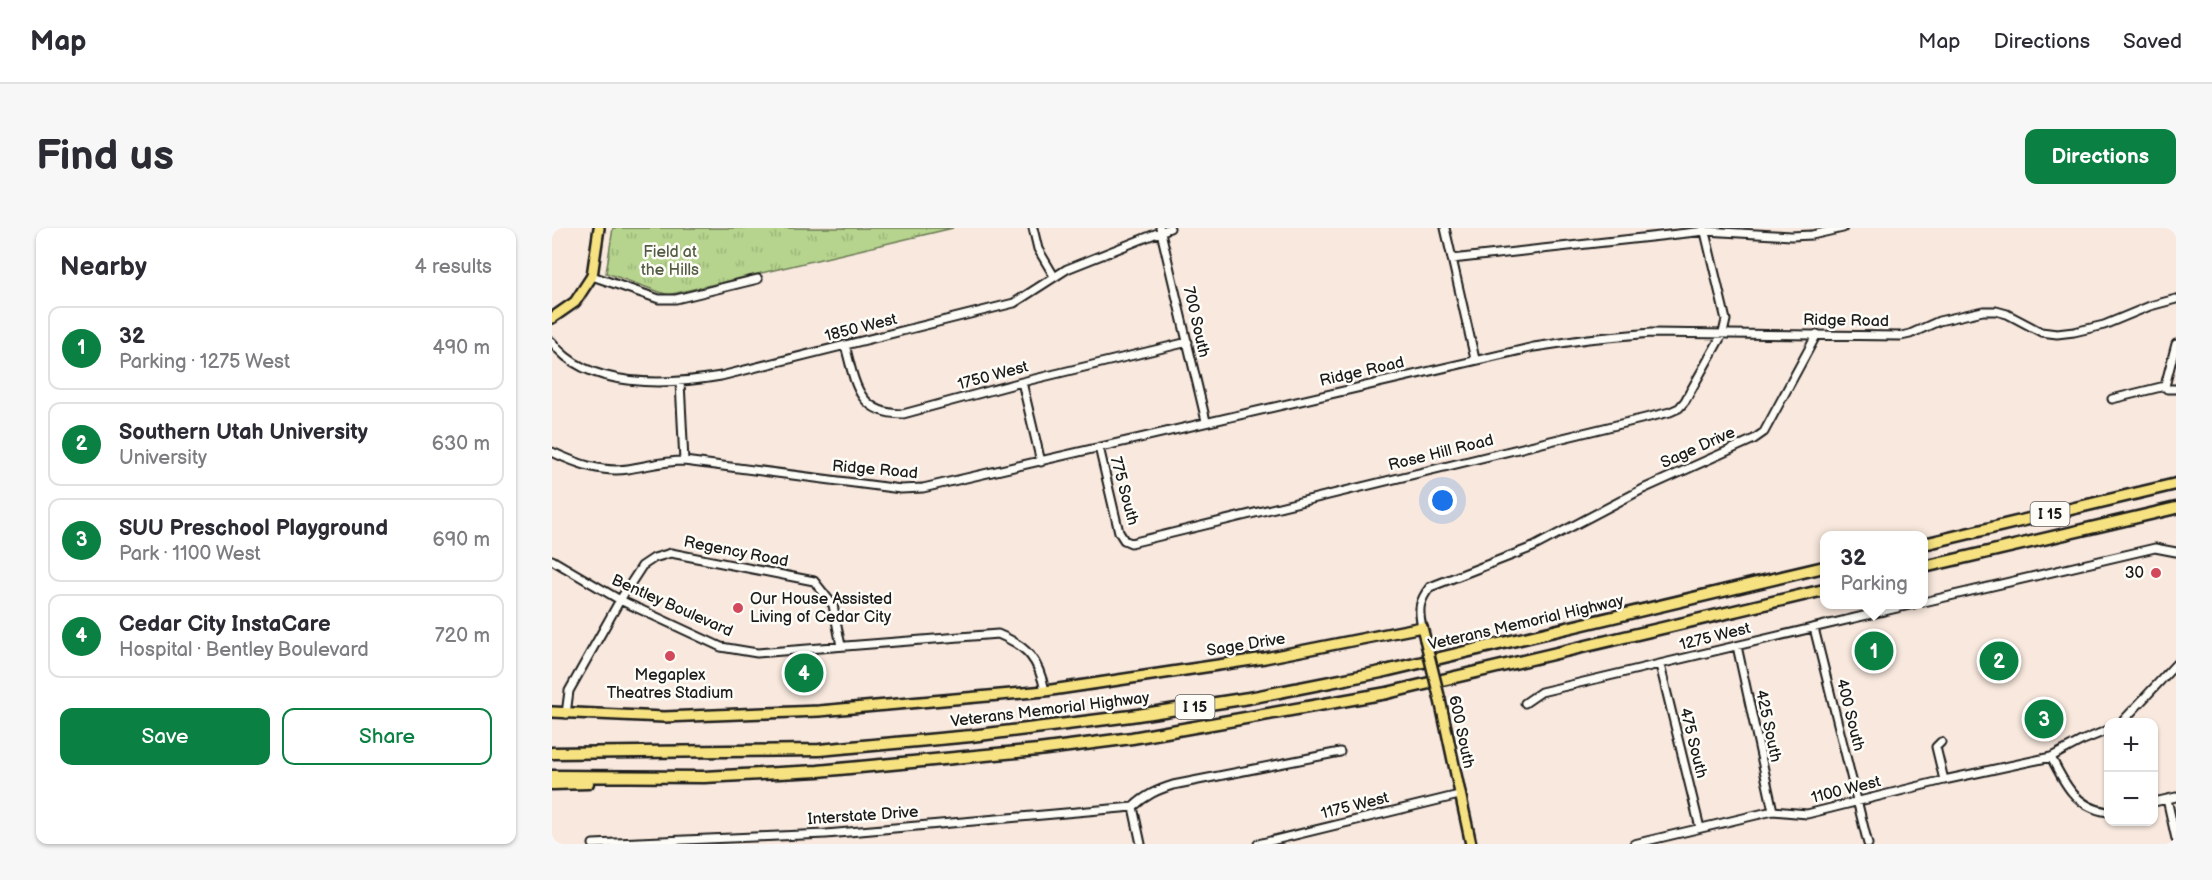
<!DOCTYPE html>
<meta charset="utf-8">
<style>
:root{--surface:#fff;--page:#f7f7f7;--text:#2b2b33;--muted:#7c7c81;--line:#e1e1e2;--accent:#0b8043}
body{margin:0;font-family:"Balsamiq Sans",sans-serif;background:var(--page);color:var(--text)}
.controls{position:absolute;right:18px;bottom:18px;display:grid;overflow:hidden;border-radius:12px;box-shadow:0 2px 4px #0004}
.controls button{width:54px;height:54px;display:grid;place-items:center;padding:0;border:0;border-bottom:2px solid var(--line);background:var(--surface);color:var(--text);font:30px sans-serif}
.you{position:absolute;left:891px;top:273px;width:21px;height:21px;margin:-15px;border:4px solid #fff;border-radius:50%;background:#1a73e8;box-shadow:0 0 0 9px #1a73e833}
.badge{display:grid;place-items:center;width:39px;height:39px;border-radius:50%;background:var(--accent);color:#fff;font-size:20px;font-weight:700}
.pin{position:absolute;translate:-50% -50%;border:3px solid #fff;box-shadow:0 2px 6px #0006}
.popup{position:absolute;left:1268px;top:303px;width:108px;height:78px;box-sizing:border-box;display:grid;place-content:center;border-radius:12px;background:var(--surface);filter:drop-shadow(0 2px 4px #0005);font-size:20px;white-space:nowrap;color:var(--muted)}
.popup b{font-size:22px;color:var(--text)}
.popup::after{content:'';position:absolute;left:50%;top:100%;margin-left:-12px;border:12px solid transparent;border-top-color:var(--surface)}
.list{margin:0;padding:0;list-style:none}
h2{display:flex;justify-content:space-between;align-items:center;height:78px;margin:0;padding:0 24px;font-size:26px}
h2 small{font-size:20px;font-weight:400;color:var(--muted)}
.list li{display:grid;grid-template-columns:39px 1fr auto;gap:18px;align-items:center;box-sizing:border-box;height:84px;margin:0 12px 12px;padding:0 12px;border:2px solid var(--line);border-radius:12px}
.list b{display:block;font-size:22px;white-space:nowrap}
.list p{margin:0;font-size:20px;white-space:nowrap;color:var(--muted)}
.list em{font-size:20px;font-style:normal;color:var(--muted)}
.actions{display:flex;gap:12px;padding:18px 24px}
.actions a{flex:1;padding:14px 0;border:2px solid var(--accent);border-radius:12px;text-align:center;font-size:21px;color:var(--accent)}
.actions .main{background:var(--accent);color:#fff}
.map{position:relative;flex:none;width:1624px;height:616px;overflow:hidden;border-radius:12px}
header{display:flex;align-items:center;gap:36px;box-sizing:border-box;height:84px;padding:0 30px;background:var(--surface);border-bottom:2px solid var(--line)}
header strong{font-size:28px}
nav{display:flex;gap:33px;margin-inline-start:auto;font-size:21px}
.intro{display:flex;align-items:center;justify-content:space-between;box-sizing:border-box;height:144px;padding:0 36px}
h1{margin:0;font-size:42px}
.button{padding:15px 27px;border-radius:12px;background:var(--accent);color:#fff;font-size:21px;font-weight:700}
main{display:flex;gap:36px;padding:0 36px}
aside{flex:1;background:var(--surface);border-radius:12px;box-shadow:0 2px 4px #0004}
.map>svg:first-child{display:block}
.park{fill:url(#park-tufts);stroke:#697854;stroke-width:1.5}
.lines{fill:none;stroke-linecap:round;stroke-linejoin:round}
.minor-casing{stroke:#1c1c1c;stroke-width:11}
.major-casing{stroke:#1c1c1c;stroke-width:14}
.highway-casing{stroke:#1c1c1c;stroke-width:15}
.minor{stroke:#fdfcf7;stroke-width:7}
.major{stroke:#f7e281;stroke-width:9}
.highway{stroke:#f7e281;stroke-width:10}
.major-bridge-casing{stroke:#1c1c1c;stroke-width:14;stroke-linecap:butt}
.major-bridge{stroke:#f7e281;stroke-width:9}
.poi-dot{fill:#d1495b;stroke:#fdfcf7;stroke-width:2}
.labels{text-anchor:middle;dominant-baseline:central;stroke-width:5;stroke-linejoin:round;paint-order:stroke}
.shield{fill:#fdfcf7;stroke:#605f5e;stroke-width:1.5}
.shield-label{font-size:15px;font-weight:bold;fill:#1c1c1c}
.park-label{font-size:16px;fill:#525c44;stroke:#fdfcf7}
.street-label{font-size:16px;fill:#1c1c1c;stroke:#fdfcf7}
.poi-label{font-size:16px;fill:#1c1c1c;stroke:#fdfcf7;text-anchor:end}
</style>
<header>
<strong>Map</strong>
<nav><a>Map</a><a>Directions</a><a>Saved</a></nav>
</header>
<div class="intro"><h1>Find us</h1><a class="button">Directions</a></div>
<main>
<aside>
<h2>Nearby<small>4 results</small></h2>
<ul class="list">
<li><span class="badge">1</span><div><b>32</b><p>Parking · 1275 West</p></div><em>490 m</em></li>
<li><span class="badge">2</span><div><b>Southern Utah University</b><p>University</p></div><em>630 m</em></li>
<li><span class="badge">3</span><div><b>SUU Preschool Playground</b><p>Park · 1100 West</p></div><em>690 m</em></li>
<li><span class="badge">4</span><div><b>Cedar City InstaCare</b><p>Hospital · Bentley Boulevard</p></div><em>720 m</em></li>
</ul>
<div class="actions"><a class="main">Save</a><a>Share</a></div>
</aside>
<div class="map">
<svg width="1624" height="616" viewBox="0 0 1624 616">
<defs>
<pattern id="park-tufts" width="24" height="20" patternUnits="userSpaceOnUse" patternTransform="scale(1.5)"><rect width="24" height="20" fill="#b6d48d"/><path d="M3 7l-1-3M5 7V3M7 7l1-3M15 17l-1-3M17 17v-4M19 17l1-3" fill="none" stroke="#9cb579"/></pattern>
</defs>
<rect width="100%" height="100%" fill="#f8e8dd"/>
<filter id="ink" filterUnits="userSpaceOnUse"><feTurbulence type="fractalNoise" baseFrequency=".0167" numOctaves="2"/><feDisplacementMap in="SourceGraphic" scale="12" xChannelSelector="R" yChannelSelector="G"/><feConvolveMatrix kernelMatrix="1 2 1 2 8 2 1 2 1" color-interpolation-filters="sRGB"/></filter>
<g filter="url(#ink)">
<!-- park -->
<path class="park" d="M61,0H401L116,67L54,45Z
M1501,474L1508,485L1489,497L1479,483L1485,484L1495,476Z"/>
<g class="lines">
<!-- minor casing -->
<g class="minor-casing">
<path id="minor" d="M481,0L486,21L502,48
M608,0L654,193
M893,0L923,131
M900,31L1153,3L1239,8L1260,7L1291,0
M40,48L107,71H124L206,51
M0,114C35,162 117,157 169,148L462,75L515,41L618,0
M293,117C303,154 305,186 351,186L470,154L636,114
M128,154L132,233
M470,154L489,234
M1613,158L1624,116
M1560,171L1613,158L1615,161H1624
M547,219L567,304L572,312L579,315L1118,184L1127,180L1133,173L1171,105L1174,92L1152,0
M0,224C24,235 49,245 76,241C95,238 112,233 132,233L349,261L371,260L982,119L1036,111L1099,105L1349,108L1358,106L1387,93L1431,83H1444L1455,86L1489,104L1505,106L1522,104L1552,97L1598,78L1624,71
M0,332L68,372L169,419L205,425L446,406C475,418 487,432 493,463
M1372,374L1603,320L1624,324
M870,399C866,381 867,373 878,359L981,319L1091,261L1202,211L1212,204L1265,106
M1262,400L1316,616
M1185,418L1221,583
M1108,437L1148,600
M973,475L989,464L1362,376
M14,486L17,463L68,372L90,338L102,330L119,325L262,353L281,377L289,418
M1570,494L1624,436
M1389,514L1384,519L1392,552
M1499,529C1512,555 1524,580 1556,584
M1615,571L1624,611
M1602,574L1624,569
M581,579C594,567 605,562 621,557L788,524
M581,579L589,616
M41,616L274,606L581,579
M706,616L907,567
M1082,616L1221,583L1255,586L1392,552L1499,529L1529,513L1556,502"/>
</g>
<!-- major casing -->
<g class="major-casing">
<path id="major" d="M0,90L23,74L40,48L47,0
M888,472L919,616
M0,484L112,489L267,483L493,463L713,430L870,399L873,411"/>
</g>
<!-- highway casing -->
<g class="highway-casing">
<path id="highway" d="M1372,316L1624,256
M1372,339L1624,280
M0,525L267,522L419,508L579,488L697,470L829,444L1272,339
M0,548L152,549L266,543L486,522L580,510L835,465L1272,362
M0,556L36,555"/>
</g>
<!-- minor -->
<use href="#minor" class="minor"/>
<!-- major -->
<use href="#major" class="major"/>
<!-- highway -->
<use href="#highway" class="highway"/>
<!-- major-bridge casing -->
<g class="major-bridge-casing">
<path id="major-bridge" d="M873,411L888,472"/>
</g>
<!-- major-bridge -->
<use href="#major-bridge" class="major-bridge"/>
</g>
</g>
<!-- markers -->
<g class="poi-dot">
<circle cx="1604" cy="345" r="6"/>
<circle cx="186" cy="380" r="6"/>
<circle cx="118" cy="428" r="6"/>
</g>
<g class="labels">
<!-- shield labels -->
<g class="shield">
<rect x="1478.5" y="274" width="39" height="24" rx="4.5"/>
<rect x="623.5" y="467" width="39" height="24" rx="4.5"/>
</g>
<g class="shield-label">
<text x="1498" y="286">I 15</text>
<text x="643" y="479">I 15</text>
</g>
<!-- park labels -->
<g class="park-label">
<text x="118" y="24">Field at<tspan x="118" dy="18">the Hills</tspan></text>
</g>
<!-- street labels -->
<g class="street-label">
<text transform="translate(1294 93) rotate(1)">Ridge Road</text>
<text transform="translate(644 94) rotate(77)">700 South</text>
<text transform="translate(309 100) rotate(-14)">1850 West</text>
<text transform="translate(810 144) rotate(-13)">Ridge Road</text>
<text transform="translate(441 148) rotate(-15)">1750 West</text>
<text transform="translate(1146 220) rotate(-24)">Sage Drive</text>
<text transform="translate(889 225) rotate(-14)">Rose Hill Road</text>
<text transform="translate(323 242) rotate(5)">Ridge Road</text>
<text transform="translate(572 263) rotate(75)">775 South</text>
<text transform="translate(184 324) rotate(11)">Regency Road</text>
<text transform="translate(120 378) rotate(24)">Bentley Boulevard</text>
<text transform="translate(974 395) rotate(-13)">Veterans Memorial Highway</text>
<text transform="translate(1163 409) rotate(-14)">1275 West</text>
<text transform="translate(694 417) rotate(-9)">Sage Drive</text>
<text transform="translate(498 482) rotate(-7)">Veterans Memorial Highway</text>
<text transform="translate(1298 487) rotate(76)">400 South</text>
<text transform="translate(1216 498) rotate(78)">425 South</text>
<text transform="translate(909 504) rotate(78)">600 South</text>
<text transform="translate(1141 515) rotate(76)">475 South</text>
<text transform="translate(1294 562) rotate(-14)">1100 West</text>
<text transform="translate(803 578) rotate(-14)">1175 West</text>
<text transform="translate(311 588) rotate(-4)">Interstate Drive</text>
</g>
<!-- poi labels -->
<g class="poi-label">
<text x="1592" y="345">30</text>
<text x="198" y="371" text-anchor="start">Our House Assisted<tspan x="198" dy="18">Living of Cedar City</tspan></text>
<text x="118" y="447" text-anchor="middle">Megaplex<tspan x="118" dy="18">Theatres Stadium</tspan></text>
</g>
</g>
</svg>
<div class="controls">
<button>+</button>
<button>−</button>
</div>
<div class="you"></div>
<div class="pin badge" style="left:1322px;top:423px">1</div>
<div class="popup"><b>32</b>Parking</div>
<div class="pin badge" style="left:1447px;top:433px">2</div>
<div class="pin badge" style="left:1492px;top:491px">3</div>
<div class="pin badge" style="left:252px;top:445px">4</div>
</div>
</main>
